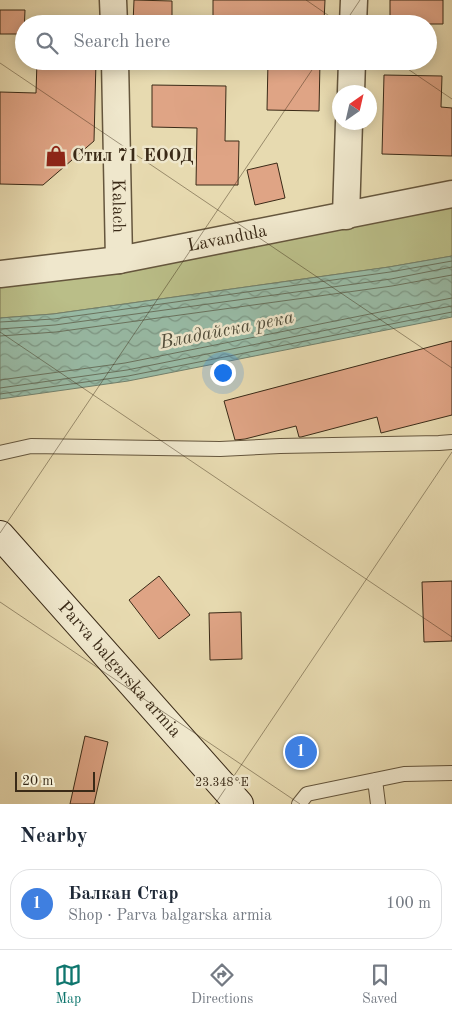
<!DOCTYPE html>
<meta charset="utf-8">
<style>
:root{--surface:#fff;--page:#f2f2f3;--text:#1f2937;--muted:#747a83;--line:#e0e1e3;--accent:#0f766e}
body{margin:0;font-family:"Old Standard TT",serif;background:var(--page);color:var(--text)}
.compass{position:absolute;left:332px;top:85px;width:45px;height:45px;border-radius:50%;background:var(--surface);box-shadow:0 2px 12px #0003;rotate:34deg}
.scale{position:absolute;left:15px;bottom:12px;width:80px;box-sizing:border-box;padding-left:5px;border:2px solid #3a2a17;border-top:0;font-size:14px;line-height:18px;white-space:nowrap;color:#3a2a17;-webkit-text-stroke:4px #efe7cc;paint-order:stroke}
.you{position:absolute;left:222px;top:372px;width:18px;height:18px;margin:-12px;border:4px solid #fff;border-radius:50%;background:#1a73e8;box-shadow:0 0 0 8px #1a73e833}
.badge{display:grid;place-items:center;width:32px;height:32px;border-radius:50%;background:var(--accent);color:#fff;font-size:16px;font-weight:700}
.pin{position:absolute;translate:-50% -50%;border:2px solid #fff;box-shadow:0 1px 5px #0006}
.list{margin:0;padding:0;list-style:none}
h2{display:flex;justify-content:space-between;align-items:center;height:65px;margin:0;padding:0 20px;font-size:21px}
h2 small{font-size:16px;font-weight:400;color:var(--muted)}
.list li{display:grid;grid-template-columns:32px 1fr auto;gap:15px;align-items:center;box-sizing:border-box;height:70px;margin:0 10px 10px;padding:0 10px;border:1px solid var(--line);border-radius:20px}
.list b{display:block;font-size:19px;white-space:nowrap}
.list p{margin:0;font-size:16px;white-space:nowrap;color:var(--muted)}
.list em{font-size:16px;font-style:normal;color:var(--muted)}
.icon{flex:none;width:28px;height:28px;fill:none;stroke:currentColor;stroke-width:2;stroke-linecap:round;stroke-linejoin:round}
.map{position:relative;flex:none;width:452px;height:804px;overflow:hidden}
.search{position:absolute;background:var(--surface);box-shadow:0 2px 12px #0003;left:15px;right:15px;top:15px;height:55px;display:flex;align-items:center;gap:12px;box-sizing:border-box;padding:0 18px;border-radius:28px;color:var(--muted);font-size:19px}
.sheet{height:145px;background:var(--surface)}
nav{display:flex;justify-content:space-around;align-items:center;box-sizing:border-box;height:70px;border-top:1px solid var(--line);background:var(--surface);font-size:14px;color:var(--muted)}
nav a{display:grid;justify-items:center;gap:2px}
nav .on{color:var(--accent)}
.map>svg:first-child{display:block}
.green{fill:#babe88;stroke:#7a7450}
.water{fill:url(#water-waves);stroke:#72816d}
.lines{fill:none;stroke-linecap:round;stroke-linejoin:round}
.shore{stroke:#69725e;stroke-width:1}
.building{fill:#dfa485;stroke:#3a2a17}
.lane-casing{stroke:#65563d;stroke-width:16}
.street-casing{stroke:#65563d;stroke-width:29}
.secondary-casing{stroke:#3a2a17;stroke-width:30}
.lane{stroke:#efe7cc;stroke-width:14}
.street{stroke:#efe7cc;stroke-width:26}
.secondary{stroke:#efe7cc;stroke-width:28}
.ticks{fill:none;stroke:#3a2a17;stroke-width:1;stroke-opacity:0.45}
.labels{text-anchor:middle;dominant-baseline:central;stroke-width:5;stroke-linejoin:round;paint-order:stroke}
.poi-label{font-size:18px;font-weight:bold;fill:#3a2a17;stroke:#efe7cc;text-anchor:start}
.street-label{font-size:18px;fill:#3a2a17;stroke:#efe7cc}
.water-label{font-size:19px;font-style:italic;fill:#524e3b;stroke:#efe7cc}
.ticks-label{font-size:12px;text-anchor:middle;fill:#3a2a17;stroke:#efe7cc;stroke-width:5;stroke-linejoin:round;paint-order:stroke}
</style>
<div class="map">
<svg width="452" height="804" viewBox="0 0 452 804">
<defs>
<pattern id="water-waves" width="16" height="10" patternUnits="userSpaceOnUse" patternTransform="scale(1.25)"><rect width="16" height="10" fill="#98bba6"/><path d="M0 5q4-4 8 0t8 0" fill="none" stroke="#7d9886"/></pattern>
</defs>
<rect width="100%" height="100%" fill="#e7dab0"/>
<filter id="stains"><feTurbulence type="fractalNoise" baseFrequency=".004" numOctaves="4"/><feColorMatrix values="0 0 0 0 .2 0 0 0 0 .09 0 0 0 0 .02 0 0 0 .5 -.17"/></filter>
<radialGradient id="worn" r=".72"><stop offset=".6" stop-color="#630" stop-opacity="0"/><stop offset="1" stop-color="#630" stop-opacity=".3"/></radialGradient>
<!-- green -->
<path class="green" d="M452,194V256L389,267L53,314L0,318V274Z"/>
<!-- water -->
<path class="water" d="M452,256V317L128,381L0,399V318L53,314L389,267Z"/>
<g class="lines">
<!-- shore -->
<path class="shore" d="M0,322L54,319L390,272L452,261
M0,329L55,325L391,279L452,267
M0,336L56,332L392,286L452,275
M0,380L125,363L400,308L452,298
M0,388L127,370L402,315L452,306
M0,394L128,376L452,312"/>
</g>
<!-- building -->
<path class="building" d="M134,0L172,1V24H133Z
M213,0H325L324,22H321V24H213Z
M390,0H443V24H390Z
M0,10H25L24,34H0Z
M37,61H96L94,141L43,185L0,184V92L36,93Z
M268,61H320L319,111L267,110Z
M384,75L442,76L441,107L452,108V156L382,154Z
M152,85L226,86L225,141H239L238,185H196L197,128L152,127Z
M277,163L285,198L255,205L247,170Z
M452,341V415L381,433L377,417L301,437H299L296,426L245,439L235,440L224,401Z
M159,576L190,615L159,639L129,600Z
M452,581V641L424,642L422,582Z
M241,612L242,659L210,660L209,613Z
M85,736L108,742L94,804H70Z"/>
<g class="lines">
<!-- lane casing -->
<g class="lane-casing">
<path id="lane" d="M0,453L31,446L220,449L280,446L439,443L452,442
M375,780L378,804
M299,804L307,794L404,774L452,773"/>
</g>
<!-- street casing -->
<g class="street-casing">
<g id="street">
<path d="M113,0L114,24"/>
<path d="M353,24L354,0"/>
<path id="s1" d="M115,61L119,260"/>
<path d="M351,92L352,61"/>
<path d="M346,216L349,122"/>
<path id="s2" d="M0,274L119,260L452,194"/>
</g>
</g>
<!-- secondary casing -->
<g class="secondary-casing">
<g id="secondary">
<path id="s3" d="M0,535L239,804"/>
</g>
</g>
<!-- lane -->
<use href="#lane" class="lane"/>
<!-- street -->
<use href="#street" class="street"/>
<!-- secondary -->
<use href="#secondary" class="secondary"/>
</g>
<!-- ticks -->
<path class="ticks" d="M306,0L341,24M344,24L360,0M396,61L452,99M0,63L452,368M0,332L452,637M0,533L318,61M0,602L300,804M215,804L452,452"/>
<!-- icons -->
<defs>
<g id="shop-bare" transform="scale(1.725)"><path d="M-5-2.5h2.3a2.7 3.5 0 0 1 5.4 0H5L5.5 6h-11ZM-1.5-2.5h3a1.5 2.3 0 0 0-3 0Z" fill="#8f2418" stroke="#efe7cc" stroke-width="2.5" paint-order="stroke"/></g>
</defs>
<g fill-rule="evenodd">
<use href="#shop-bare" x="56" y="156"/>
</g>
<g class="labels">
<!-- poi labels -->
<g class="poi-label">
<text x="72" y="156">Стил 71 ЕООД</text>
</g>
<!-- street labels -->
<g class="street-label">
<text stroke="none"><textPath href="#s1" startOffset="145">Kalach</textPath></text>
<text stroke="none"><textPath href="#s2" startOffset="230">Lavandula</textPath></text>
<text stroke="none"><textPath href="#s3" startOffset="180">Parva balgarska armia</textPath></text>
</g>
<!-- water labels -->
<g class="water-label">
<text transform="translate(227 331) rotate(-11)">Владайска река</text>
</g>
</g>
<g class="ticks-label">
<text x="222" y="786">23.348°E</text>
</g>
<rect width="100%" height="100%" filter="url(#stains)"/>
<rect width="100%" height="100%" fill="url(#worn)"/>
</svg>
<svg class="compass" viewBox="-18 -18 36 36"><path d="M0-13l5 13h-10z" fill="#e53935"/><path d="M0 13l5-13h-10z" fill="#747a83"/></svg>
<div class="scale">20 m</div>
<div class="you"></div>
<div class="pin badge" style="left:301px;top:752px;background:#3f7fe0">1</div>
<div class="search"><svg class="icon" aria-label="search" viewBox="0 0 24 24"><circle cx="10" cy="10" r="6"/><path d="M15 15l6 6"/></svg>Search here</div>
</div>
<section class="sheet">
<h2>Nearby<small></small></h2>
<ul class="list">
<li><span class="badge" style="background:#3f7fe0">1</span><div><b>Балкан Стар</b><p>Shop · Parva balgarska armia</p></div><em>100 m</em></li>
</ul>
</section>
<nav>
<a class="on"><svg class="icon" aria-label="map" viewBox="0 0 24 24"><path d="M3 6l6-2 6 2 6-2v14l-6 2-6-2-6 2zM9 4v14M15 6v14"/></svg>Map</a>
<a><svg class="icon" aria-label="directions" viewBox="0 0 24 24"><path d="M12 3l9 9-9 9-9-9zM9 14v-3h6M13 9l2 2-2 2"/></svg>Directions</a>
<a><svg class="icon" aria-label="saved" viewBox="0 0 24 24"><path d="M7 4h10v16l-5-4-5 4z"/></svg>Saved</a>
</nav>
